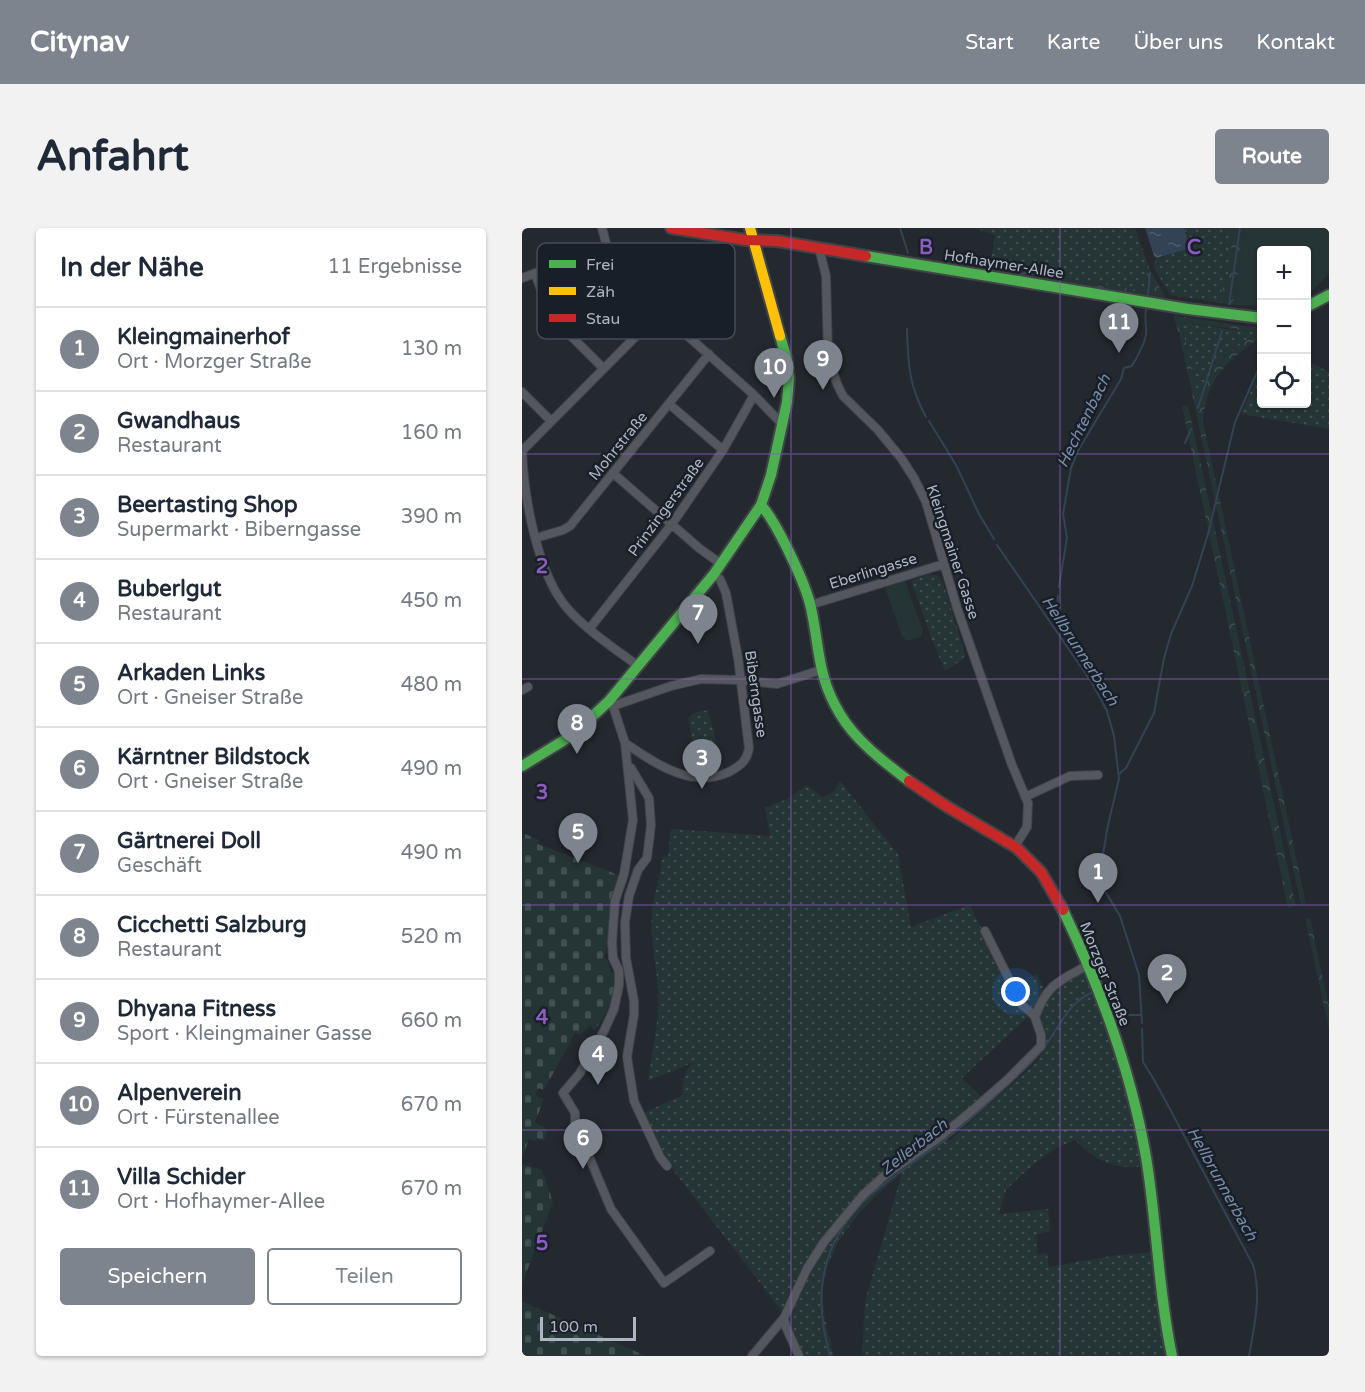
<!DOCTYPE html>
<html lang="de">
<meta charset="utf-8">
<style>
:root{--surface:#fff;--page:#f2f2f3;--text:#1f2937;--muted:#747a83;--line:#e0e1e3;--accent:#7d848e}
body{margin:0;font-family:"Varela Round",sans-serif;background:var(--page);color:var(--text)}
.controls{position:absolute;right:18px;top:18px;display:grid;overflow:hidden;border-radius:6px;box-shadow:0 2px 4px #0004}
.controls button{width:54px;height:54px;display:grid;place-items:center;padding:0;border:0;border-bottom:2px solid var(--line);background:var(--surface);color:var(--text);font:30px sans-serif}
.scale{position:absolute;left:18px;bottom:15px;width:96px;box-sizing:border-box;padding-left:6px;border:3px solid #adb5c1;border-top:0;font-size:16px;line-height:21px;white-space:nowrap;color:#adb5c1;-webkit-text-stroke:4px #191f28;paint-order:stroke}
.you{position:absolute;left:494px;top:764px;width:21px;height:21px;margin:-15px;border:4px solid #fff;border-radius:50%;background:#1a73e8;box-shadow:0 0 0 9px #1a73e833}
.badge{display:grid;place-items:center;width:39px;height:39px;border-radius:50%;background:var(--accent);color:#fff;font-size:20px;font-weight:700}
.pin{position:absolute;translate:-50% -50px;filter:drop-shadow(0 2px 3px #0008)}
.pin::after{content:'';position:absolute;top:32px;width:21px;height:18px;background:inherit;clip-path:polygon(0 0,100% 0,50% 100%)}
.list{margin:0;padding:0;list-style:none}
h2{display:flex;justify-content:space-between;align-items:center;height:78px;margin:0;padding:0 24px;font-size:26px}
h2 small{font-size:20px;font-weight:400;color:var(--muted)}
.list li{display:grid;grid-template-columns:39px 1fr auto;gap:18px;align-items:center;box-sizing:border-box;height:84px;padding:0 24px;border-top:2px solid var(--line)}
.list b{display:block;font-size:22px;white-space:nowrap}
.list p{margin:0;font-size:20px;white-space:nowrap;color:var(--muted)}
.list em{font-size:20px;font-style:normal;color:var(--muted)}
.actions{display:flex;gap:12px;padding:18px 24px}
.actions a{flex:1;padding:14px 0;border:2px solid var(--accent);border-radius:6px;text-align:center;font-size:21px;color:var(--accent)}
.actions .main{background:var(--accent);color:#fff}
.icon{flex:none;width:33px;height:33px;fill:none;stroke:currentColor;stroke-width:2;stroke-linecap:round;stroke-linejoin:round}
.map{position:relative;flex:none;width:807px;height:1128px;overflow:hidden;border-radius:6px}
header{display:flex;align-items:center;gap:36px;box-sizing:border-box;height:84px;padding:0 30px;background:var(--accent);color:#fff}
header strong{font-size:28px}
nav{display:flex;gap:33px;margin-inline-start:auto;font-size:21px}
.intro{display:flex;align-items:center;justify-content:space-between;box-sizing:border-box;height:144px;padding:0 36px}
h1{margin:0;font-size:42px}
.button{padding:15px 27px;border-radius:6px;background:var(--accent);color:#fff;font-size:21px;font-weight:700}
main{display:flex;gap:36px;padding:0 36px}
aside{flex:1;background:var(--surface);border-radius:6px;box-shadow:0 2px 4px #0004}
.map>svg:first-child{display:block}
.grass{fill:url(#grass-dots)}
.forest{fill:url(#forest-crowns);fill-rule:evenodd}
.cemetery{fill:url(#cemetery-stones)}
.garden{fill:#253435}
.water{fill:url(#water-ripples)}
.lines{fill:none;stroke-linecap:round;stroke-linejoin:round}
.stream{stroke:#334255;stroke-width:2}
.street-casing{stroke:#404348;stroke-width:10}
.fast-casing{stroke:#404348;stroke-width:14}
.slow-casing{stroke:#404348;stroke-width:14}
.jam-casing{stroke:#404348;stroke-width:14}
.street{stroke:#54575d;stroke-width:8}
.fast{stroke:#4caf50;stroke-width:10}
.slow{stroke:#ffc107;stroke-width:10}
.jam{stroke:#c62828;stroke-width:10}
.grid{fill:none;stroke:#8c5cc0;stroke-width:1.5;stroke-opacity:0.55}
.labels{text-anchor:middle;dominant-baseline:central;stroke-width:5;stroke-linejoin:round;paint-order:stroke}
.street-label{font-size:15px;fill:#adb5c1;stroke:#191f28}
.water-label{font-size:16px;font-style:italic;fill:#788ca7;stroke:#191f28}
.key{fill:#191f28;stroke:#454c56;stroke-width:1.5}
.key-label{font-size:16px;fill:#adb5c1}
.grid-label{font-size:20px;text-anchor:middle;font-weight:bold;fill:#8c5cc0;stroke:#191f28;stroke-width:5;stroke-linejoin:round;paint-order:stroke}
</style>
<header>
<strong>Citynav</strong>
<nav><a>Start</a><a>Karte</a><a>Über uns</a><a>Kontakt</a></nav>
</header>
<div class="intro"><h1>Anfahrt</h1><a class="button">Route</a></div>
<main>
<aside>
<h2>In der Nähe<small>11 Ergebnisse</small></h2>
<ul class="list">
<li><span class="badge">1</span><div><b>Kleingmainerhof</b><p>Ort · Morzger Straße</p></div><em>130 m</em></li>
<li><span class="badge">2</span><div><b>Gwandhaus</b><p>Restaurant</p></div><em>160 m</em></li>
<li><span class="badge">3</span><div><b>Beertasting Shop</b><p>Supermarkt · Biberngasse</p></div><em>390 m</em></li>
<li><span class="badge">4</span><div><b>Buberlgut</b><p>Restaurant</p></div><em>450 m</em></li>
<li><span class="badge">5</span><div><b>Arkaden Links</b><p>Ort · Gneiser Straße</p></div><em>480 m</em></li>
<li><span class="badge">6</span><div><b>Kärntner Bildstock</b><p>Ort · Gneiser Straße</p></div><em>490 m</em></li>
<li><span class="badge">7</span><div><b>Gärtnerei Doll</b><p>Geschäft</p></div><em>490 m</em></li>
<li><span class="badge">8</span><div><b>Cicchetti Salzburg</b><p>Restaurant</p></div><em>520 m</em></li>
<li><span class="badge">9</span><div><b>Dhyana Fitness</b><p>Sport · Kleingmainer Gasse</p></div><em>660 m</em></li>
<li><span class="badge">10</span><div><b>Alpenverein</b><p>Ort · Fürstenallee</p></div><em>670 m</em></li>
<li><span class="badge">11</span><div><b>Villa Schider</b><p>Ort · Hofhaymer-Allee</p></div><em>670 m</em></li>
</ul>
<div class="actions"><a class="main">Speichern</a><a>Teilen</a></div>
</aside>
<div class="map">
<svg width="807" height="1128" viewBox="0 0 807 1128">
<defs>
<pattern id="grass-dots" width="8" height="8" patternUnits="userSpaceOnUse" patternTransform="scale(1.5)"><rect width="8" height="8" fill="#253435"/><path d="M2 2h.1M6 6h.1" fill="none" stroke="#424f50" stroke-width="1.8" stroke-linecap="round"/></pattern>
<pattern id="forest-crowns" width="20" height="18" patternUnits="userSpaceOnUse" patternTransform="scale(1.5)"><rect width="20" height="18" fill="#253435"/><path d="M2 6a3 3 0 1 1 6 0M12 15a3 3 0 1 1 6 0" fill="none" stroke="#424f50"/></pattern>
<pattern id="cemetery-stones" width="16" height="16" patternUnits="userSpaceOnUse" patternTransform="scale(1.5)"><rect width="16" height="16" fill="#253435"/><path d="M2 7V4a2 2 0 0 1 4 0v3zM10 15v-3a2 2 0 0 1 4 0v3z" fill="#424f50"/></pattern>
<pattern id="water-ripples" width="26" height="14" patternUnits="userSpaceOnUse" patternTransform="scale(1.5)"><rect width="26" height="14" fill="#334255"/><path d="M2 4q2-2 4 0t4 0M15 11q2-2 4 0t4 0" fill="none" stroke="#4e5b6c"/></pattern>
</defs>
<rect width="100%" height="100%" fill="#24292f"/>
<!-- grass -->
<path class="grass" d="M451,0H613L628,42L623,47L625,59L623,63L468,38L473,7Z
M662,0H711C707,13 711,26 709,39C706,54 698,56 699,75L648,67L631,38L635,30H639L667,17Z
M659,94L705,101L736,104C707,124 686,138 677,174Z
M785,133L807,144V201L719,186L739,140L740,176H784Z
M408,346L417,348L420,352L443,426L441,431L423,443L410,412L389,352Z
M186,482L201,542L177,547L166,490L171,485Z
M318,553L376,626L389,699L448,677L487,758L515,746L525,768L543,752L559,745L566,748C590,809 608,873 622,938C592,942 574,933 553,912L536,919L517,932L496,950L484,962L477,986L526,981L528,1003L514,1007L516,1026L525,1025L527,1039L589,1028L631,1024L646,1128H340L343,1073L380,945C345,974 306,1012 301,1060C299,1082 307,1107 312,1128H279L266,1097L278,1064L293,1035L342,969L423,908L427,913L516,833L523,816L519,792L505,790L440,850L461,871C412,909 356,942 316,990C293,1018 279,1054 262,1086L141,929L121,885L161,867C159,854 162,846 170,835L126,853C130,824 138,791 136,761C134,735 128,710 130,683C132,665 139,648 140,629H146L149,601L248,608L243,580L265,571L284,557L301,569L311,564Z"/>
<!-- forest -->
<path class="forest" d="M711,0H723L711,77L699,75C698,56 706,54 709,39C711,26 707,13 711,0Z
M468,38L622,63L625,59L623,47L628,42L643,69L641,70L467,44Z
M651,87L720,98L739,99V109C705,133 685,149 681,193L784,676L779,677L658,109ZM659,94L736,104C705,127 689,134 677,173Z
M666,177L774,678L766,680L660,178Z
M783,690H788L807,779V802Z"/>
<!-- cemetery -->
<path class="cemetery" d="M3,606L17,612L16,616L99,648L82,730L86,733L88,744L95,745L93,768L87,784L85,783L73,802L68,797L58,807L53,805L22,862L16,860L13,868L22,871L13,894L26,902L22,913L15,910L14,913L7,911L0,930V610H2Z
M0,936L20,942L31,974L0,1056Z
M0,1073L124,1128H0Z"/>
<!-- garden -->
<path class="garden" d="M723,0H807V46L790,63L785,65L784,22H740L739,77H711Z
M382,350L401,403L399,409L385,413L380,408L363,360L365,355Z"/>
<!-- water -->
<path class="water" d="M623,0H662L667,17L665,21L635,30L632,28Z"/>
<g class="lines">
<!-- stream -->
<path class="stream" d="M378,0L386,25
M626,66L628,45
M707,76L718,0
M385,101C386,136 387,158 404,189
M676,180L700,103
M407,193L434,237L457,286L472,311
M663,215L669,201
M475,317L570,455L585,483L592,508L597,551L586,597L580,632L581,648L583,663L598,688L617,747L620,795
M537,359L545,310L541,286L549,240L557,221L599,151L602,140L610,138C615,129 623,116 624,106C625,98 622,94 624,82
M536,368L535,382L537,396
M597,546L604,540L632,485L642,430L649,406L670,358L686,306L713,194L740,133
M583,760L593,787H620
M620,801L621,834L634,855L731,1037C740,1067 732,1099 727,1128
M308,1128C290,1065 299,1011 350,966C371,948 394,933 416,917C442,898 466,876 489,854C499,845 510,835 518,825C536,803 544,775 571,764"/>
<!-- street casing -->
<g class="street-casing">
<path id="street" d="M80,0L85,19L104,53L232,167L260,196
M297,20L304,48L306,128L315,156L321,168L356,202L379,230L392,250L404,274L435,380L490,537L506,575L505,599L493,618
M13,45L27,84L43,101
M0,50L85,19
M50,109L81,140
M0,164L29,193
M147,176L201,222
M92,246L177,320L199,336
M14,310L41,302L48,298L187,126
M288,377L422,336
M68,400L150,296L201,222L232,167
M116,438C95,422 63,401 45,380C15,345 2,269 0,223L138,84
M0,462L6,459
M87,473L91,478L103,515L111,592L102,646L93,673L90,715L91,730L97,743V757L92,781L82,803L58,845L41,865L53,885V895L89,981L142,1055L188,1023
M91,478L149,458L179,451L217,452L255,456L299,442
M103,515C134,536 169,561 207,544C218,538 225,533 227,520L216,430L204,365L198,351L192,346
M109,540L127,570L129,597L125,630L116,642L107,668L103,694L104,730L112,773V787L105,829L112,873L138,929L145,938
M503,569L548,548L576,547
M463,703L500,777L513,788
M262,1090L264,1099L277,1128
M230,1128L262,1090L285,1041L302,1014L341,967L362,948L419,908L452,881L485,852L519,818V807L513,789C525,756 537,753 566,737"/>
</g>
<!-- fast casing -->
<g class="fast-casing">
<path id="fast" d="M344,28L666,81L740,90
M784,79L807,67
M239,277C255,295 284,356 289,380C298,421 295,448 318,486C334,513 362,534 387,553
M0,538L49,508L87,473L192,346L239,277L249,247L265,174L267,150L265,132L258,108
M541,682C579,761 609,843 624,929C635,995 636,1062 650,1128"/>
</g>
<!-- slow casing -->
<g class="slow-casing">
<path id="slow" d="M228,0L258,108"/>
</g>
<!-- jam casing -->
<g class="jam-casing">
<path id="jam" d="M149,0L224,12L255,13L344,28
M387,553L424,578L495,620L519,644L541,682"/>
</g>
<!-- street -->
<use href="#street" class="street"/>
<!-- fast -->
<use href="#fast" class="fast"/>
<!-- slow -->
<use href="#slow" class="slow"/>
<!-- jam -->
<use href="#jam" class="jam"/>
</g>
<!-- grid -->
<path class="grid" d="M269,0V1128M538,0V1128M0,226H807M0,451H807M0,677H807M0,902H807"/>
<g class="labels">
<!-- street labels -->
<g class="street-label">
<text transform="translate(482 36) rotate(9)">Hofhaymer-Allee</text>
<text transform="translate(96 218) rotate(-51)">Mohrstraße</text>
<text transform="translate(144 279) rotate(-54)">Prinzingerstraße</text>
<text transform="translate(431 324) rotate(72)">Kleingmainer Gasse</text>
<text transform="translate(351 343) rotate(-17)">Eberlingasse</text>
<text transform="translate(234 466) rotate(82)">Biberngasse</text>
<text transform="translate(583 746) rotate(68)">Morzger Straße</text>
</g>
<!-- water labels -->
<g class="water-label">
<text transform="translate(562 193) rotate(-64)">Hechtenbach</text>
<text transform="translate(558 423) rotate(57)">Hellbrunnerbach</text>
<text transform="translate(392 919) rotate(-38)">Zellerbach</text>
<text transform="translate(700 956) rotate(61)">Hellbrunnerbach</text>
</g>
</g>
<!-- legend -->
<rect x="15" y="15" width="198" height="96" rx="9" class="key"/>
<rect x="27" y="32" width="27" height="8" fill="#4caf50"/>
<rect x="27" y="59" width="27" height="8" fill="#ffc107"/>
<rect x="27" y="86" width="27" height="8" fill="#c62828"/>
<g class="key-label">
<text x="64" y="42">Frei</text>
<text x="64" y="69">Zäh</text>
<text x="64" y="96">Stau</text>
</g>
<g class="grid-label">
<text x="404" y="26">B</text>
<text x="672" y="26">C</text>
<text x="20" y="345">2</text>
<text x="20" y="571">3</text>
<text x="20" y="796">4</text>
<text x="20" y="1022">5</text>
</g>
</svg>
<div class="controls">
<button>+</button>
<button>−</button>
<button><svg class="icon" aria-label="locate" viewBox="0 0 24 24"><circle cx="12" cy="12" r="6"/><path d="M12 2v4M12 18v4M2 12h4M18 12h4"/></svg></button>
</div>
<div class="scale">100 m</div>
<div class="you"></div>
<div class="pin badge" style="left:576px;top:675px">1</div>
<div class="pin badge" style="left:645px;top:776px">2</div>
<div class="pin badge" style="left:180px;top:561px">3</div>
<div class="pin badge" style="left:76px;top:857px">4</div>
<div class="pin badge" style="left:56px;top:635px">5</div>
<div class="pin badge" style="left:61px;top:941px">6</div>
<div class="pin badge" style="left:176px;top:416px">7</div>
<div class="pin badge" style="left:55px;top:526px">8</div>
<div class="pin badge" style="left:301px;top:162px">9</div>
<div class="pin badge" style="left:252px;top:170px">10</div>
<div class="pin badge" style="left:597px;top:125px">11</div>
</div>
</main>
